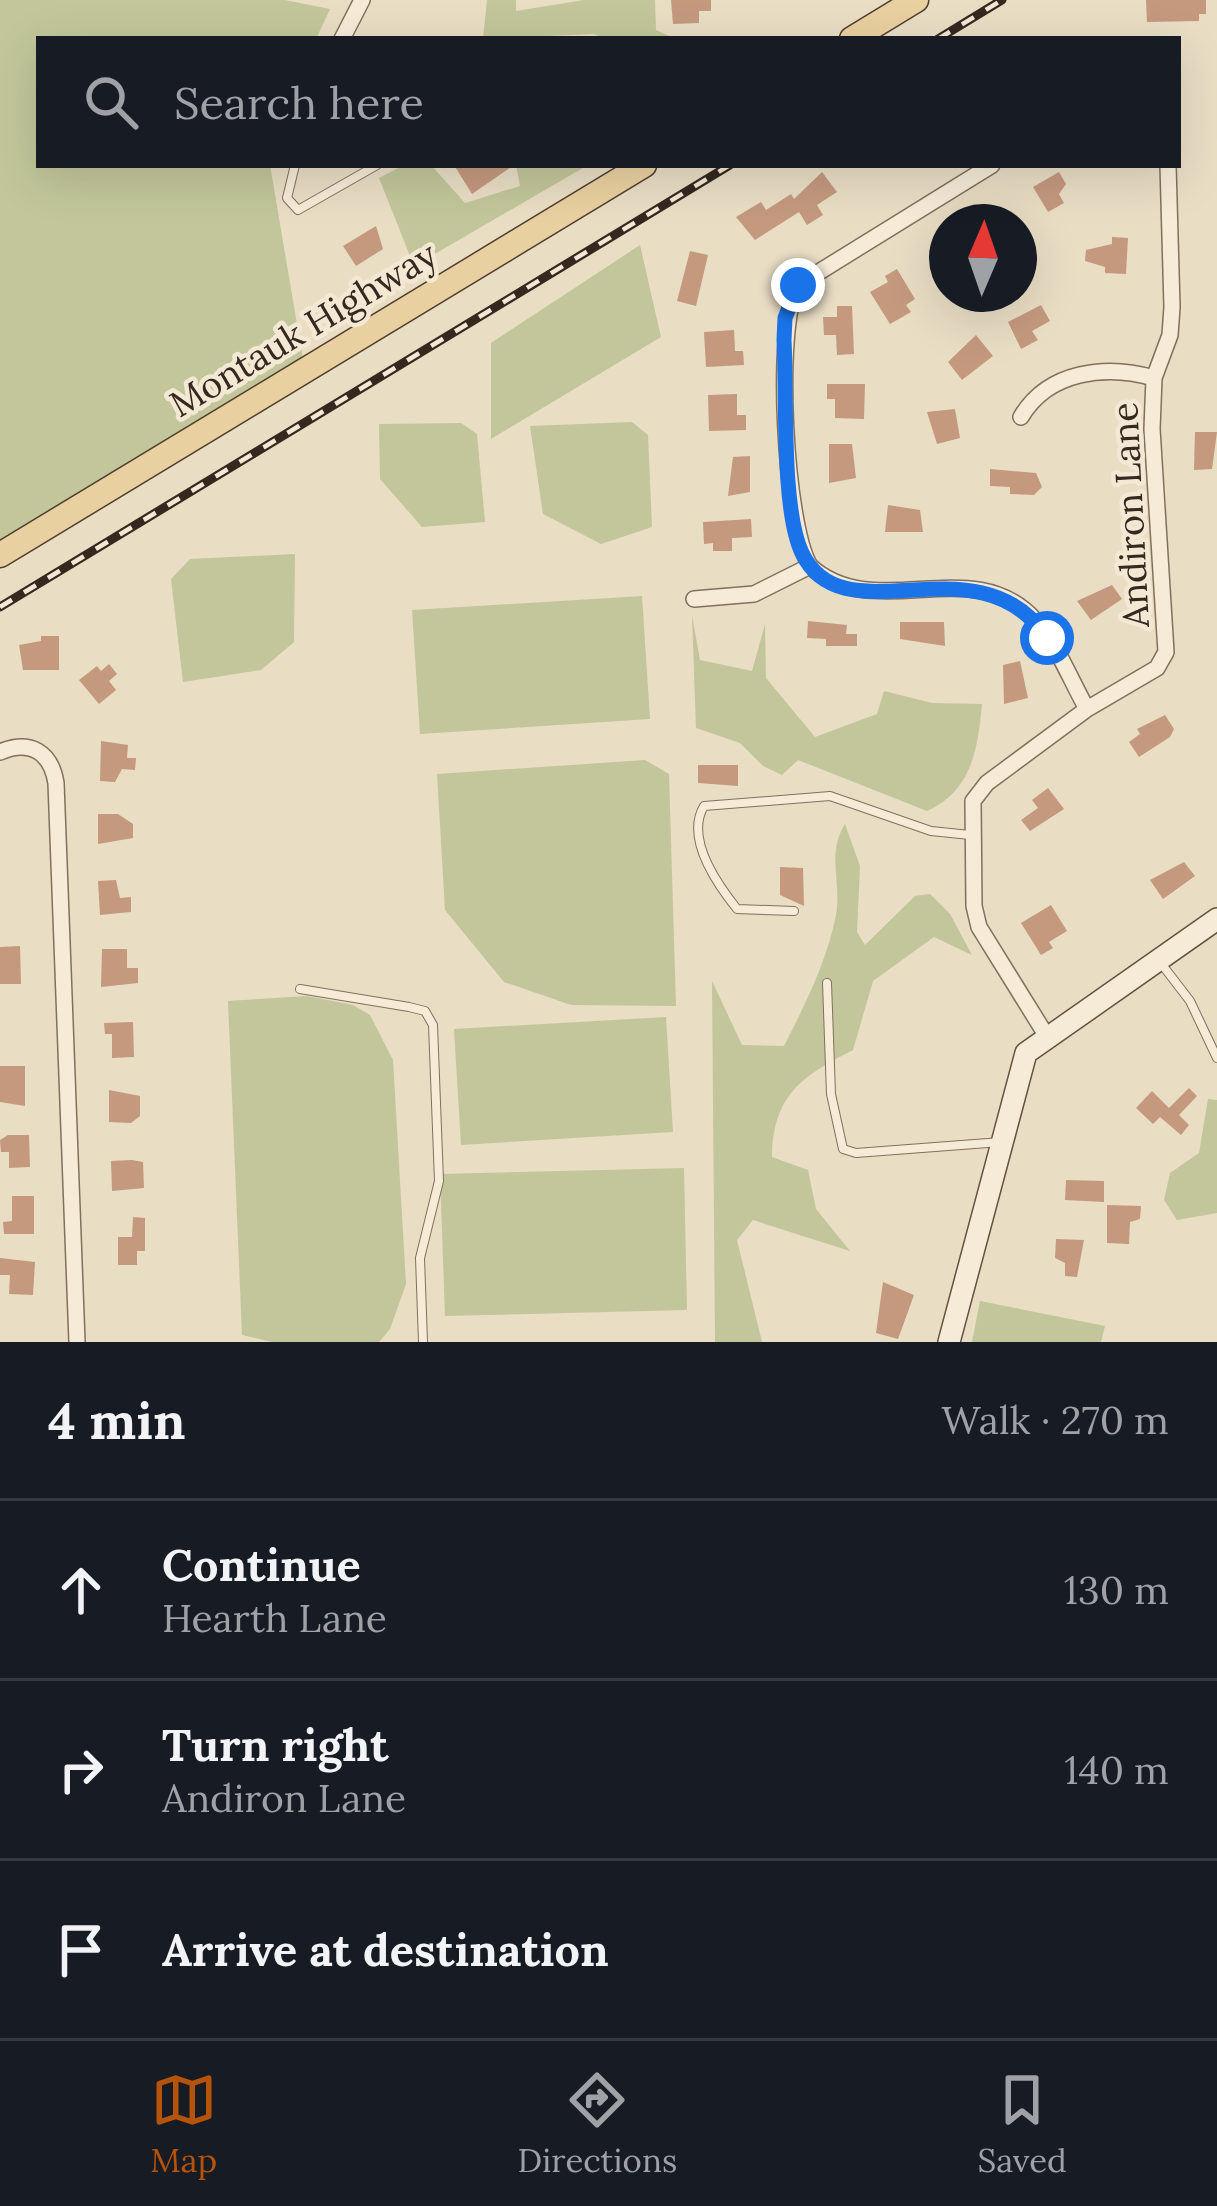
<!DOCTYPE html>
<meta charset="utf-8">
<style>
:root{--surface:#171b24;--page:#20242c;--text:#f1f3f6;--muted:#9ea1a6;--line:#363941;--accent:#b45309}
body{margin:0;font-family:Lora,serif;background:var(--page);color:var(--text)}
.compass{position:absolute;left:929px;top:204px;width:108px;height:108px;border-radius:50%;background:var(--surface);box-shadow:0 12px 48px #0002;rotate:2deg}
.stop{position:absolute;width:36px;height:36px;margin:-27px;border:9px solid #1a73e8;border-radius:50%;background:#fff}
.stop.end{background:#1a73e8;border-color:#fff;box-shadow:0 3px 12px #0008}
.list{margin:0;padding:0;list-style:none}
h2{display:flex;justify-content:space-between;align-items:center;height:156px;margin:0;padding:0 48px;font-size:51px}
h2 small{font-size:39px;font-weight:400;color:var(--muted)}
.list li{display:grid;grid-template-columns:78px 1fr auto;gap:36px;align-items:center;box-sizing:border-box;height:180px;padding:0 48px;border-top:3px solid var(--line)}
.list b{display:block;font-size:45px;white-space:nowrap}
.list p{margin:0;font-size:39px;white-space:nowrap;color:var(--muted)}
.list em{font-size:39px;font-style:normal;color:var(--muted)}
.icon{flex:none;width:66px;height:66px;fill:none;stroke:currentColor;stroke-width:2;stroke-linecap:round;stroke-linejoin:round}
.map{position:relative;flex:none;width:1217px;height:1342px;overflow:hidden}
.search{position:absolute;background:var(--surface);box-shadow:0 12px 48px #0002;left:36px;right:36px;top:36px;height:132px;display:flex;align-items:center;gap:30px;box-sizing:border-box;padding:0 42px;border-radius:0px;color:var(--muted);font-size:45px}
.sheet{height:696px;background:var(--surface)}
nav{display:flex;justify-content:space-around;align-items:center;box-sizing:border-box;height:168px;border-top:3px solid var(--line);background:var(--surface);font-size:33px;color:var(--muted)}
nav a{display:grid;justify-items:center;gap:6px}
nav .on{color:var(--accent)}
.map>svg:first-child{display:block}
.green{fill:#c2c69a}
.building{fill:#c4997e}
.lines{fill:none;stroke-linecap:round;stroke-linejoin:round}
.service-casing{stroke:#82705d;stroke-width:10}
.minor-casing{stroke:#82705d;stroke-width:18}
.secondary-casing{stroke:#645140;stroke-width:24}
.primary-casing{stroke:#503e30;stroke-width:27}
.service{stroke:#f5ebd7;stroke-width:8}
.minor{stroke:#f5ebd7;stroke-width:15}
.secondary{stroke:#f5ebd7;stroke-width:21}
.primary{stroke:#e9d0a0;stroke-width:24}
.rail-casing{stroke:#34281f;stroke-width:9}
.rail{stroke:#f2e8d3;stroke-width:4.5;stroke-dasharray:14;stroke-linecap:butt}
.route{stroke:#1a73e8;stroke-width:15}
.labels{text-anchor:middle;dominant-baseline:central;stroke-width:9;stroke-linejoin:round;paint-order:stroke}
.street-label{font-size:36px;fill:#34281f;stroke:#f2e8d3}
</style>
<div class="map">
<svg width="1217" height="1342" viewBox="0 0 1217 1342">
<rect width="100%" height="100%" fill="#e9ddc4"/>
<!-- green -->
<path class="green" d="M0,0H285L330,9L316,39H39V165H270L305,371L0,555Z
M487,0H516V11L584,0H655L656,30L676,39H604L594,34L483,39Z
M404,165H431L465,203L520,186L516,165H588L414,266L379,178Z
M640,245L661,337L491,439V343Z
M632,422L648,435L652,527L601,544L543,514L530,426Z
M461,423L477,434L485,522L422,527L380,479L379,424Z
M295,554L294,642L261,670L183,682L171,579L190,559Z
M642,596L650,719L420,734L412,610Z
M692,615L700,660L752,671L765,624L766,678L815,737L877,714L884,691L932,703L982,704C978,748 972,791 927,811L798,760L782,775L763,766L740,743L696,728Z
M645,760L669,774L676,1006L571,1005L504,982L445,910L437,774Z
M845,824L860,866L857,932L865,945L915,896L930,894L950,914L972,955L934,937L873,981L853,1050C802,1076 773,1095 772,1157L808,1170L816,1209L850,1251L753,1220L737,1240L762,1342H715L712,981L742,1045L784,1046C805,1005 827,961 836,915C842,882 826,854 845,824Z
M307,996L353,1005L370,1015L393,1060L406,1284L390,1329L379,1342H272L242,1335L228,1001Z
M666,1017L673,1132L461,1145L454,1029Z
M1208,1099L1217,1100V1213L1177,1220L1164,1200L1170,1173L1199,1153Z
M684,1168L687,1310L445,1316L440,1174Z
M980,1301L1105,1326L1101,1342H972Z"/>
<!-- building -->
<path class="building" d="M671,0H711V11H699V23L673,24Z
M1146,0H1206V14H1199V21L1147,22Z
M454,165H514L472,194Z
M822,172L837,192L817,205L823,215L807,225L799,212L755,240L736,217L761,202L766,210L791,194L794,199Z
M1059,172L1066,184L1059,194L1064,203L1048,212L1033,187Z
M376,226L383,249L356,266L343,246Z
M1112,237L1128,238L1126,274L1105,273V267L1085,261L1086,250L1112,244Z
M690,251L708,255L696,306L677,301Z
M897,269L915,299L906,305L911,312L890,324L870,292L888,282L885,276Z
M1041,305L1050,321L1032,331L1038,340L1021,349L1008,322Z
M837,306H852L854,354L837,355L836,335H824L823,317H837Z
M734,330L735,351H743L744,365L706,367L704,332Z
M976,335L993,356L962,380L948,362Z
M827,384H865L864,419L835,418V399H827Z
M737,394V415H746V430L709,431L708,395Z
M955,409L960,438L937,444L927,412Z
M1195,432H1217L1212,469L1194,470Z
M829,444H852L856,478L829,483Z
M750,456V492L728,496L733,457Z
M990,469L1036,473L1042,487L1034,495L1010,494V487L990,486Z
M888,505L920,510L923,532H885Z
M751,519L752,537L732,538V551H713V543L704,544L703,522Z
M1112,585L1122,599L1091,620L1077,601Z
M808,621L847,625L846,634H857V646H826V639L807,638Z
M900,622H944L945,646L900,639Z
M41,636H59V670H23L19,645L41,641Z
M1020,661L1028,698L1004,704L1003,665Z
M109,664L117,674L109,681L116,690L99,704L79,680L97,666L101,671Z
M1165,715L1174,729L1170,737L1139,757L1129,742L1140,734L1137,729Z
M101,741L128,745L127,758H136L135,770L122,769L115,782L100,781Z
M698,765H738V786L698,783Z
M1048,788L1064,809L1030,831L1021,820L1038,808L1032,800Z
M98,814H118L133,824V838L98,844Z
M1184,862L1195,876L1163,899L1150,880Z
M780,867L803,868L804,906L780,895Z
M116,880L120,898L131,897V912L100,915L98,881Z
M1051,905L1067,931L1049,942L1053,948L1041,955L1021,923Z
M20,946L21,984H0V947Z
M102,949H127V968H138V983L101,987Z
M133,1022L134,1057L112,1058V1034H105L104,1023Z
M0,1066H25V1106L0,1102Z
M1189,1088L1197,1096L1179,1115L1189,1125L1181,1135L1160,1117L1153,1124L1136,1108L1152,1091L1169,1108Z
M109,1090L140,1096V1116L131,1123L109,1122Z
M8,1135H29L30,1167L9,1168V1152H1L0,1140Z
M132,1160L143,1162L144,1188L112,1191L111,1161Z
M1066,1180L1104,1181V1202L1065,1200Z
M12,1196H34V1234H4L3,1222L12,1221Z
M1107,1205L1141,1206L1140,1219L1130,1222L1129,1244L1107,1243Z
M133,1217L145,1218V1251H137V1265H118V1237H132Z
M1056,1239L1084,1240L1077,1277L1065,1276V1263L1055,1258Z
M0,1258L35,1262L33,1295L9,1294L10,1275H0Z
M883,1282L914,1295L898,1339L876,1333Z"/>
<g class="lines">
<!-- service casing -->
<g class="service-casing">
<path id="service" d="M295,165L287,198L298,210L377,165
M794,911L737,909C717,884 685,838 704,806L830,796L931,831L970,835
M1160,962L1190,1001L1217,1058
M827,983L831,1094L843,1149L856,1153L1001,1142
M300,989L409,1007L425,1011L433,1025L439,1181L420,1258L423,1342"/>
</g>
<!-- minor casing -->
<g class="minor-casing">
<path id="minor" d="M342,39L362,0
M1021,417C1048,371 1106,364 1154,378
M810,566C785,525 774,325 798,285L992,165
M694,599L754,594L810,566C875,625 973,551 1035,620C1057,644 1071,681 1087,709
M0,752C30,739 51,752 56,783L77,1342
M1046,1035L979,927L974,906L973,801L987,783L1087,709L1157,668L1166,652L1152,429L1154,378L1170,335L1172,307L1168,165"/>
</g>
<!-- secondary casing -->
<g class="secondary-casing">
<path id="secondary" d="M949,1342L1026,1053L1217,919"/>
</g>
<!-- primary casing -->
<g class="primary-casing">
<path id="primary" d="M852,39L916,0
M0,555L644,165"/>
</g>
<!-- service -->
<use href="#service" class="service"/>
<!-- minor -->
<use href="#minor" class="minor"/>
<!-- secondary -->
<use href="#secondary" class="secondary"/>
<!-- primary -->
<use href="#primary" class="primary"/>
<!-- rail casing -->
<g class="rail-casing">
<path id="rail" d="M938,39L1002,0
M0,607L730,165"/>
</g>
<!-- rail -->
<use href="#rail" class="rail"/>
</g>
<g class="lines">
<!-- route -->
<path class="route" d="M798,285L785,318L784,340C787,392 781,509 802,553C844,641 978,535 1047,638"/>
</g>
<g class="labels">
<!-- street labels -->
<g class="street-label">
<text transform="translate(303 329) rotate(-31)">Montauk Highway</text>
<text transform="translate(1130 515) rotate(-93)">Andiron Lane</text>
</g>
</g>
</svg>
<svg class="compass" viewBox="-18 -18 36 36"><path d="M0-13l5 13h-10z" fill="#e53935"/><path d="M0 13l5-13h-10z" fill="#9ea1a6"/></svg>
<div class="stop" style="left:1047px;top:638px"></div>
<div class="stop end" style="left:798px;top:285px"></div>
<div class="search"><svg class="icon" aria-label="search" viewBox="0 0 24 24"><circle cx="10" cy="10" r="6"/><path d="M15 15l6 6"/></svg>Search here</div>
</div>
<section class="sheet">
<h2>4 min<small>Walk · 270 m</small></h2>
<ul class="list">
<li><svg class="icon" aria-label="ahead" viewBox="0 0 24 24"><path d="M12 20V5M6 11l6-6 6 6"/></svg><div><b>Continue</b><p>Hearth Lane</p></div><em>130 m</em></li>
<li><svg class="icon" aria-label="right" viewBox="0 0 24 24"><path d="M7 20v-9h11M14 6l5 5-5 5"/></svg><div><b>Turn right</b><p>Andiron Lane</p></div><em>140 m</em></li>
<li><svg class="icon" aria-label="arrive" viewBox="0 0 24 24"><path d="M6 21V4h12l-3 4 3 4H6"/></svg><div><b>Arrive at destination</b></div></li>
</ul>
</section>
<nav>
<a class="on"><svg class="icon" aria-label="map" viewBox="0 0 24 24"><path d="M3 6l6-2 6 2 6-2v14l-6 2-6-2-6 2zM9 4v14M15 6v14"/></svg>Map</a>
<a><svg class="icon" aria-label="directions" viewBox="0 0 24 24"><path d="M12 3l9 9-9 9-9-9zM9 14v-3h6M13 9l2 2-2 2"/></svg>Directions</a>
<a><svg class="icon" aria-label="saved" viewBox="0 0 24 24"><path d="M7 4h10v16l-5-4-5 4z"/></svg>Saved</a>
</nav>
